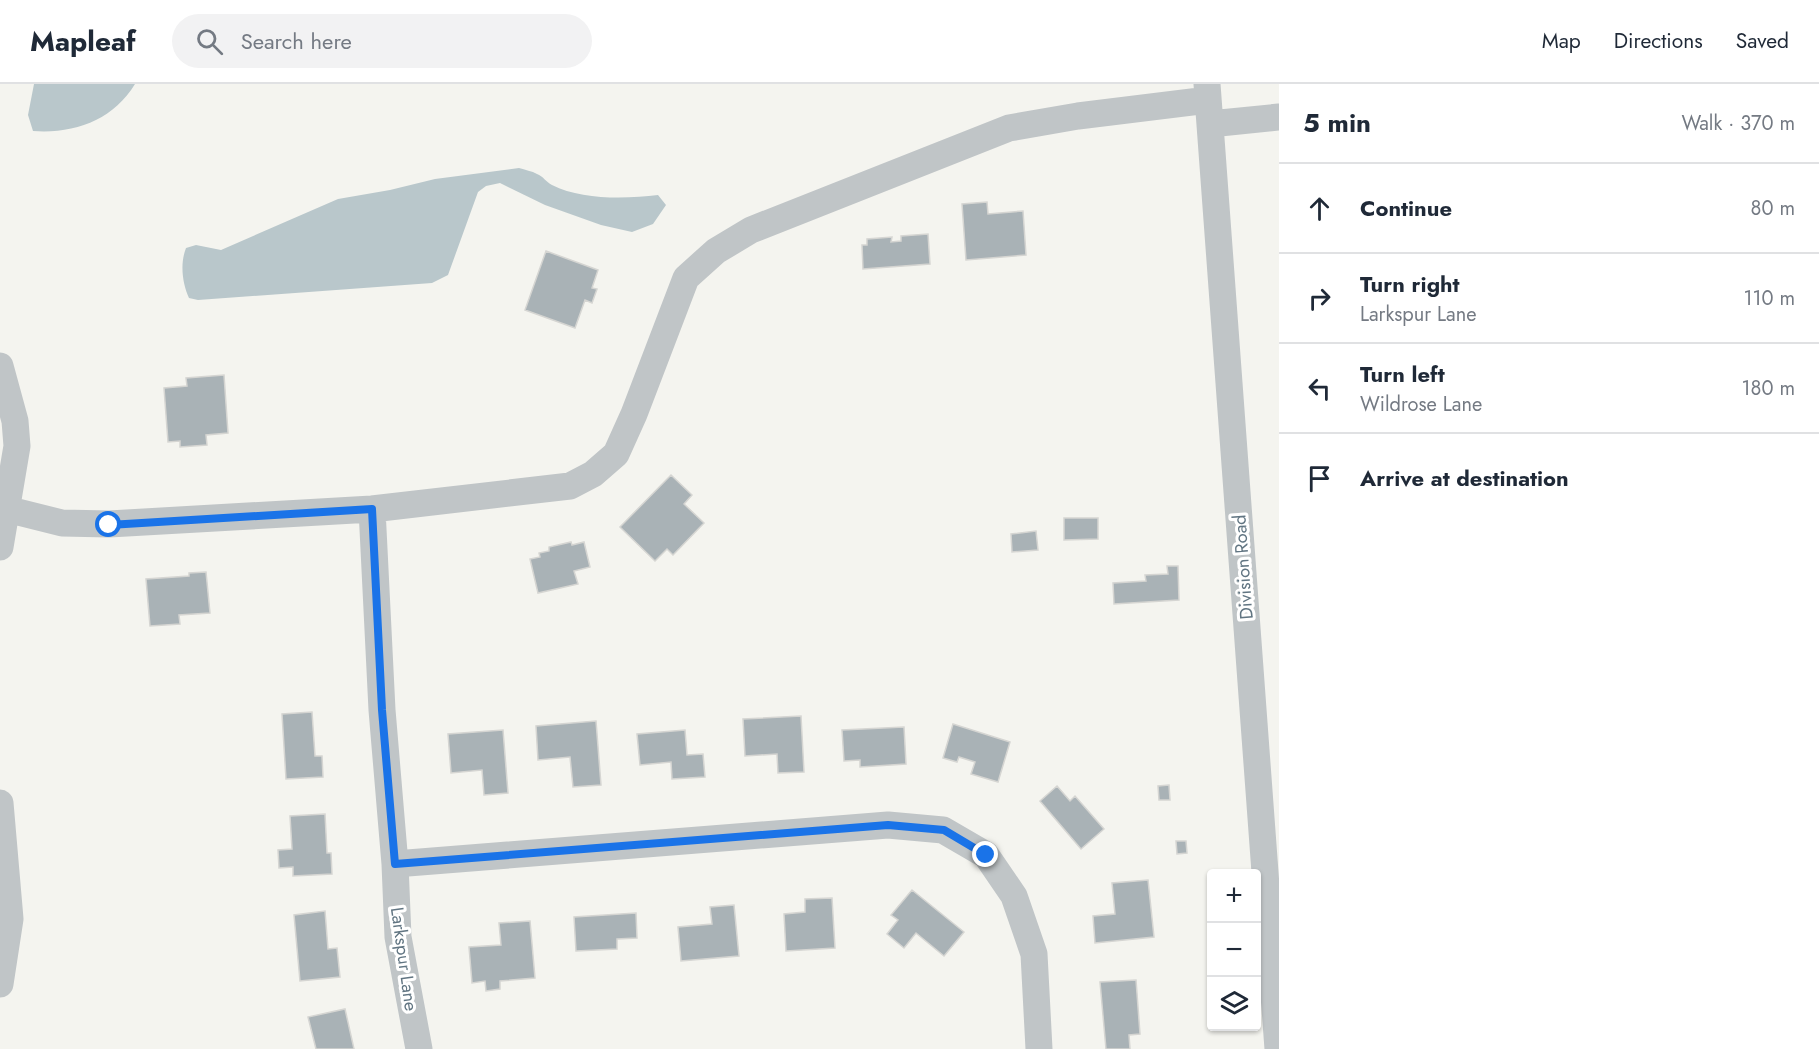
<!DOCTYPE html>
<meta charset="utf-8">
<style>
:root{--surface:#fff;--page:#f2f2f3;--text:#1f2937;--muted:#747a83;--line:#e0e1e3}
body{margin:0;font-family:Jost,sans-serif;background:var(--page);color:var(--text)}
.controls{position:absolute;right:18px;bottom:18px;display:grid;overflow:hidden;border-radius:6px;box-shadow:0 2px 4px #0004}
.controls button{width:54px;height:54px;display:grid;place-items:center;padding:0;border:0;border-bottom:2px solid var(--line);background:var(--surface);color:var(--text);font:30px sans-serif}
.stop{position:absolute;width:18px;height:18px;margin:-14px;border:4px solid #1a73e8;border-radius:50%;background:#fff}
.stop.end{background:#1a73e8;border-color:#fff;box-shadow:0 2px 6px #0008}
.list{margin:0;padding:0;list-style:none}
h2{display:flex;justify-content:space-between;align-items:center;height:78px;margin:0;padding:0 24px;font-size:26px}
h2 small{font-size:20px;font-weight:400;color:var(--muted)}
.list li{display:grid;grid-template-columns:39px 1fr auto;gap:18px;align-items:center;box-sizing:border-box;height:90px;padding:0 24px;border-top:2px solid var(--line)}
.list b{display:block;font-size:22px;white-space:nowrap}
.list p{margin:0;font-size:20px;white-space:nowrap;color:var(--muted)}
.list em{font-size:20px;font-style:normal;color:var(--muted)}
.icon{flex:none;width:33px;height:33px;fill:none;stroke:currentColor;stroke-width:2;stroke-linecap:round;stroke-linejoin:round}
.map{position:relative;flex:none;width:1279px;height:965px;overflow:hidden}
header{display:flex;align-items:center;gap:36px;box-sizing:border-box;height:84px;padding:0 30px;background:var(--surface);border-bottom:2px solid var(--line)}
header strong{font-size:28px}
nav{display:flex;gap:33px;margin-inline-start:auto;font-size:21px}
.search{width:420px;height:54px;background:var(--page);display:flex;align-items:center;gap:15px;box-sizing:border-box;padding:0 21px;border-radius:33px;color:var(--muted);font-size:22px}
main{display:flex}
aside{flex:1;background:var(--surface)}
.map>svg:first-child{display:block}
.water{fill:#b9c7cb}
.building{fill:#a9b2b6;stroke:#d5d5d2;stroke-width:1.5}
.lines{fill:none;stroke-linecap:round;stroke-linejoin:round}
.minor{stroke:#c0c5c7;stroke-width:27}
.route{stroke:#1a73e8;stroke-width:8}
.labels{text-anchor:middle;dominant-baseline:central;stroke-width:6;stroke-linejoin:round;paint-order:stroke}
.street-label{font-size:18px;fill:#617582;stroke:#fff}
</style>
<header>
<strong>Mapleaf</strong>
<div class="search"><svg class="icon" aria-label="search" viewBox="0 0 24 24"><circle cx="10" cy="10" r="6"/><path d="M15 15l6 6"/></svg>Search here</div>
<nav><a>Map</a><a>Directions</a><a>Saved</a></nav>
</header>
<main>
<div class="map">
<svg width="1279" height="965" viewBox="0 0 1279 965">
<rect width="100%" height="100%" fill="#f4f4ef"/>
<!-- water -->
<path class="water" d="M34,0H135C113,36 75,50 33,47L28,31Z
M519,84C525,86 532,87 537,90C543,92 546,98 552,101C581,116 626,115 658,111L666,121L653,140L632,148L601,141L545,121L500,99L486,102L478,108L448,191L432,199L198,216L189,214C182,199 180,179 186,164L196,161L221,166L338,115L390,106L435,95Z"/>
<!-- building -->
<path class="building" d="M987,118L988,130L1023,127L1026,171L966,176L962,120Z
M928,150L930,180L863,185L862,161H867V155L892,153L891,158L901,157V152Z
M546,167L598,186L592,204L597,205L592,219L585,216L575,244L525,226Z
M224,291L228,349L206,351L207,361L180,363V357L168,358L164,304L187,302L186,294Z
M671,391L692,411L684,420L704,439L673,471L667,465L655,477L620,443Z
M1064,434H1098V455L1064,456Z
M1036,447L1038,466L1012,468L1011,450Z
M571,458L572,461L584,458L590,483L574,487L578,500L538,509L530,475L540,473L539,469L549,467V463Z
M1167,482H1178L1179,516L1114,520L1113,499L1146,497L1145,491L1168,490Z
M206,488L210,529L179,531L180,540L150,542L146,495L189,492V489Z
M312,628L315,672H322L323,693L286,695L282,630Z
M801,632L804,688L778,689L777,670L745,672L743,635Z
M596,637L601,701L573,703L570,673L538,676L536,642Z
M953,640L1010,658L998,698L971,690L975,678L959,673L957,678L943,674Z
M904,643L906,680L860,683V676L844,677L842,646Z
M503,646L508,709L484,711L482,686L451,689L448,650Z
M685,646L687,671L703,670L705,693L672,695L671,678L640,681L637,650Z
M1169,701L1170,716H1159L1158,702Z
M1057,702L1070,717L1075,712L1104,745L1081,765L1040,717Z
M325,730L327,769H331L332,790L293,792V783L279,784L278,766L292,765L290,732Z
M1176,757H1186L1187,769L1177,770Z
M1148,796L1154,853L1095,859L1093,832L1115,830L1112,799Z
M912,806L964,848L944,872L916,849L904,864L887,850L898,836L891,831Z
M832,814L835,864L786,867L784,830L805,828V815Z
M734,821L739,872L681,877L678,843L712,840L710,823Z
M325,827L328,865L337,864L340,893L300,897L294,831Z
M636,829L637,854L617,855V865L576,867L574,833Z
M530,837L535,894L500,897V905L486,907L485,897L472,899L469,863L501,861L499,839Z
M1136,896L1140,950L1129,951L1130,965H1106L1100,898Z
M345,925L354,965H316L308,933Z"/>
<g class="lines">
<!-- minor -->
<path class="minor" d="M1207,0L1278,965
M1210,40L1279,33
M0,282L15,337L17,362L0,463
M6,425L62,439L109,440L372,425L570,402L593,390L616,370L634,330L686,194L716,167L751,146L1009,44L1078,32L1208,16
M372,425L382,626L395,780L398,853L419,965
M0,719L10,835L0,900
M395,780L888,741L943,746L986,771L1014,812L1034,870L1039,965"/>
</g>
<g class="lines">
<!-- route -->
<path class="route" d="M109,441L372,425L382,626L395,780L888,741L944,746L986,771"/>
</g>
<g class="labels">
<!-- street labels -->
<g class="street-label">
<text transform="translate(1243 483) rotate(-94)">Division Road</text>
<text transform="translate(404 875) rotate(82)">Larkspur Lane</text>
</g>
</g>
</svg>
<div class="controls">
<button>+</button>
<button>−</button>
<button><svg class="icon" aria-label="layers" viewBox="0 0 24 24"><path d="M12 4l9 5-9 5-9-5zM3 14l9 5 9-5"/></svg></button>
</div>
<div class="stop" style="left:109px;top:441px"></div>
<div class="stop end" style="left:986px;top:771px"></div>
</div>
<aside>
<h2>5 min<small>Walk · 370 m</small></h2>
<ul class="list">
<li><svg class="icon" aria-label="ahead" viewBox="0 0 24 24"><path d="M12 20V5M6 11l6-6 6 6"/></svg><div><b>Continue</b></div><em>80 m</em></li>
<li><svg class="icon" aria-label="right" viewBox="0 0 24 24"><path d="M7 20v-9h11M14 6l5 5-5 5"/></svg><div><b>Turn right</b><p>Larkspur Lane</p></div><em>110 m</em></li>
<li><svg class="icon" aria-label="left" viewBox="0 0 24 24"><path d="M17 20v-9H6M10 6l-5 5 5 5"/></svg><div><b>Turn left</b><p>Wildrose Lane</p></div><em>180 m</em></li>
<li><svg class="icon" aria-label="arrive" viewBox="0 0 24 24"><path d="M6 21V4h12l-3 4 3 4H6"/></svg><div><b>Arrive at destination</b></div></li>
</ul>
</aside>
</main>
